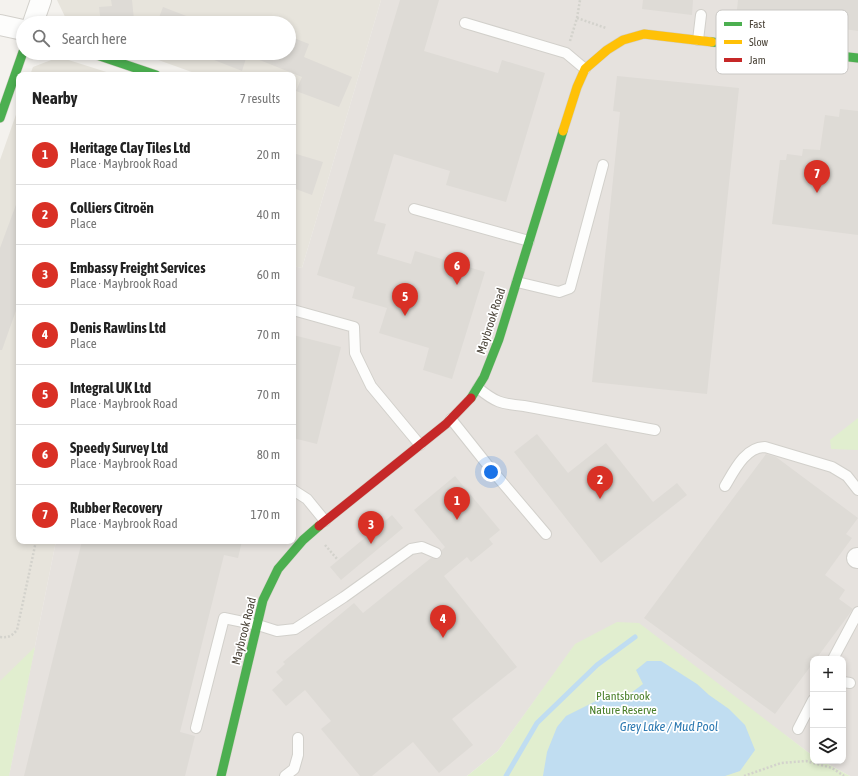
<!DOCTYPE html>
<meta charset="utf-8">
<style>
:root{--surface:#fff;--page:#f6f6f6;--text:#222;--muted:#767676;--line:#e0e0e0;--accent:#d93025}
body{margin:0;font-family:"Asap Condensed",sans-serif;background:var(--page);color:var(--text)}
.controls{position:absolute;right:12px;bottom:12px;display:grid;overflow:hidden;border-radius:8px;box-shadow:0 2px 6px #0003}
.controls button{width:36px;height:36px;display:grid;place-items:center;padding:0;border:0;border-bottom:1px solid var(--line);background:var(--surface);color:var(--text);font:20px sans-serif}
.you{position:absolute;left:491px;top:472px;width:14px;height:14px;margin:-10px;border:3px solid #fff;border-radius:50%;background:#1a73e8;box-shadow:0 0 0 6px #1a73e833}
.badge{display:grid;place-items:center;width:26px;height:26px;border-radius:50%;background:var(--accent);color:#fff;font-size:13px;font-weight:700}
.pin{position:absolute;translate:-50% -33px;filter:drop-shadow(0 1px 2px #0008)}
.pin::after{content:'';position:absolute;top:21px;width:14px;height:12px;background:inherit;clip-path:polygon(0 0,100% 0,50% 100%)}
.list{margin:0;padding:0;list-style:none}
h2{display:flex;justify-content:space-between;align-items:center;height:52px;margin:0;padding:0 16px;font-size:17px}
h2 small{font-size:13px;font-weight:400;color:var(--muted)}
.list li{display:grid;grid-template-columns:26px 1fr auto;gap:12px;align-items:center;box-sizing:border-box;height:60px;padding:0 16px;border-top:1px solid var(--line)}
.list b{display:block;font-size:15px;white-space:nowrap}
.list p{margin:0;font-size:13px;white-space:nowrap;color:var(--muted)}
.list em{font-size:13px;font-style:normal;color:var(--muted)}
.icon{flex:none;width:22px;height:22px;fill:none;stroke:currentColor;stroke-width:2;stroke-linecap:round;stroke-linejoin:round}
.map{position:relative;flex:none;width:858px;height:776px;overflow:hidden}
.search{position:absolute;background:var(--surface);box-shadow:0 2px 6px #0003;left:16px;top:16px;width:280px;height:44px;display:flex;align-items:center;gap:10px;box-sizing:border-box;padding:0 14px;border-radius:22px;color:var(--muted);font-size:15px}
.panel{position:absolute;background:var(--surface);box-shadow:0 2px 6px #0003;left:16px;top:72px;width:280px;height:472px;border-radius:8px}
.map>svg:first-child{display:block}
.residential{fill:#e7e4dc}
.industrial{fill:#e6e2de}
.green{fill:#e1eecf}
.water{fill:#c0ddf1}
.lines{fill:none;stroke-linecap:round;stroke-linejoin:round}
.stream{stroke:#c0ddf1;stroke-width:5}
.building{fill:#dedbd6}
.lane-casing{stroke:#d2d0cb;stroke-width:12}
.street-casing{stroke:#d2d0cb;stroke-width:22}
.fast-casing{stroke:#d3cfc5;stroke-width:10}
.slow-casing{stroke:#d3cfc5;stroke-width:10}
.jam-casing{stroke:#d3cfc5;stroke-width:10}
.path{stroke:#d3d2cc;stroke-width:2.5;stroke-dasharray:2 2;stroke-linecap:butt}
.lane{stroke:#fdfdfc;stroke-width:10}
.street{stroke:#fdfdfc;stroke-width:20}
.fast{stroke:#4caf50;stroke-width:9}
.slow{stroke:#ffc107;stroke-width:9}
.jam{stroke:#c62828;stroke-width:9}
.labels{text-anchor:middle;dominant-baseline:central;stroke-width:3.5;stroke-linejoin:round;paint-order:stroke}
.street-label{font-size:12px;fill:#4b4439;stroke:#fff}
.park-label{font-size:12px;fill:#4a7f2a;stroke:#fff}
.water-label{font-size:13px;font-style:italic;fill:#2e7ab2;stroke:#fff}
.key{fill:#fff;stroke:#c9c7c4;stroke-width:1}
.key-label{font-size:11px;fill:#4b4439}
</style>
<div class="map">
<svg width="858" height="776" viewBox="0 0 858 776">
<rect width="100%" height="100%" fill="#f4f2ee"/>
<!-- residential -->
<path class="residential" d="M57,0H381L302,268L293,266V75H200L139,53H289V23H68Z
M59,57L116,75H30L33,67Z
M19,106V541H56L9,776H0V160Z"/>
<!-- industrial -->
<path class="industrial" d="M381,0H858V776H850L822,761H843V659H813V756L785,735L575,645L498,751L467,776H9L56,541H293V266L302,268Z"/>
<!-- green -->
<path class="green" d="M858,418V450L831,449L830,440Z
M617,622L639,623L813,756V761H822L850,776H467L498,751L575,644Z
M35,647L9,776H0V681Z"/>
<!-- water -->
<path class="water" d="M647,661H661L697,684L709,695L729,709L745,725L755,750L740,771L725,776H543L547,752L557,727L566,716L600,699L614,698L631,693L643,684L636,670Z"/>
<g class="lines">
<!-- stream -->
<path class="stream" d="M506,776L537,723L597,665L635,637"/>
</g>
<!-- building -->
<path class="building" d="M111,0H132L134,20L101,23L99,7L112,6Z
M400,0H439L424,51L498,73L502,60L545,73L506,202L446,185L450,171L394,154L374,221L386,224L377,254L411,264L415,251L485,272L452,379L423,370L429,348L379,333L387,308L352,298L355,287L317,275Z
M643,0H693L692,15L642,9Z
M738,0H858V31L837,28V31L736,19Z
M163,7L202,22V23H157Z
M289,36L309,44L304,57L352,77L339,107L296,91L302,77L247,55L242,71L199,54L289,53Z
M617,76L739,88L707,394L592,382L620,112L613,111Z
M840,109L858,111V235L772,224L780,160H786L787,154L802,156L803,149L820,150L825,115L839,117Z
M293,153L323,162L312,195L293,188Z
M17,202H19V302L2,350H0V248Z
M293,335L341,347L317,444L293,438Z
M537,434L568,473L606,443L653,502L677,483L687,495L601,563L514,452Z
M766,454L776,457L858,518L846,534L852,538L825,575L845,590L839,599L853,609L816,659H813V663L775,714L644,618Z
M455,476L500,530L489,539L493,544L471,562L467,557L444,576L517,667L452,719L473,745L439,773L413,742L372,776H360L321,729L331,721L305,690L286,706L272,690L283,680L276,672L285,664L283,662L354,603L363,613L431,558L436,559L440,558L442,555V550L445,547L414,510Z
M392,515L403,528L341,580L330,567Z
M82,541H242L238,558L224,555L180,732L195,736L185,776H24Z"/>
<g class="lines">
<!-- lane casing -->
<g class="lane-casing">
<path id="lane" d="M465,23L566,53L585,69
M698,40L701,15
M414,209L529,241
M517,282L559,292L570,288L603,165
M293,310L354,327L355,353L371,386L420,445
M478,388C495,402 501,404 524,406L655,430
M451,419L490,468L546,534
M725,486C734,471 745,447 765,447L832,467L847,476L858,490
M293,490L307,499L325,521
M833,659L858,612
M843,682L850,683
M196,728L224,618L258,625L277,631L295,629L344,597L411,549L422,547L436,553
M798,729L813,700
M285,776L294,769L298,755V738"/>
</g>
<!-- street casing -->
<g class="street-casing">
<path id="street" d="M33,23L41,0
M0,25L23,30
M857,558H858"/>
</g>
<!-- fast casing -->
<g class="fast-casing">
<path id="fast" d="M712,42L858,58
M91,53L156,75
M0,118L23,52
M471,398L484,377L499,339L563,131
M221,776L263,600L278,569L303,540L319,526"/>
</g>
<!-- slow casing -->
<g class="slow-casing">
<path id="slow" d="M563,131L577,87L585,69L607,50L623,40L644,34L712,42"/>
</g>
<!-- jam casing -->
<g class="jam-casing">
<path id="jam" d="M319,526L446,424L471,398"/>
</g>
<!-- path -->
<path class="path" d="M577,18L580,0
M570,41L577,18L606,28
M325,545L338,560
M0,637C8,638 12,636 17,630L36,541
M744,776L781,763L806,761L832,768L844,776"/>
<!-- lane -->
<use href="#lane" class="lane"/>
<!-- street -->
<use href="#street" class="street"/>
<!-- fast -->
<use href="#fast" class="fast"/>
<!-- slow -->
<use href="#slow" class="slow"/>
<!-- jam -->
<use href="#jam" class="jam"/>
</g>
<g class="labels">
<!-- street labels -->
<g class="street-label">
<text transform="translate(491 321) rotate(-72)">Maybrook Road</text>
<text transform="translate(244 631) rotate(-76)">Maybrook Road</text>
</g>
<!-- park labels -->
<g class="park-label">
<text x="623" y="696">Plantsbrook<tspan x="623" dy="14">Nature Reserve</tspan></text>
</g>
<!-- water labels -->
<g class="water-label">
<text x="669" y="726">Grey Lake / Mud Pool</text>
</g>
</g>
<!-- legend -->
<rect x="716" y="10" width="132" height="64" rx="6" class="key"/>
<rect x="724" y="22" width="18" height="4" fill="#4caf50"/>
<rect x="724" y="40" width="18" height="4" fill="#ffc107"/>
<rect x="724" y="58" width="18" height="4" fill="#c62828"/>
<g class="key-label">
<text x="749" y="28">Fast</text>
<text x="749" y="46">Slow</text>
<text x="749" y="64">Jam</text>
</g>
</svg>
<div class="controls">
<button>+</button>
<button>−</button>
<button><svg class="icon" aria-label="layers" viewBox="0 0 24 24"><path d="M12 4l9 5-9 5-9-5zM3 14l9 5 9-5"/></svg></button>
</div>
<div class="you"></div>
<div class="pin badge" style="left:457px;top:520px">1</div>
<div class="pin badge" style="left:600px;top:499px">2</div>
<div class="pin badge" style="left:371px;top:544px">3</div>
<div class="pin badge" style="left:443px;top:638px">4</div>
<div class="pin badge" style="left:405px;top:316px">5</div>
<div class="pin badge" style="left:457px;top:285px">6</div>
<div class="pin badge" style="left:817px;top:193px">7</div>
<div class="search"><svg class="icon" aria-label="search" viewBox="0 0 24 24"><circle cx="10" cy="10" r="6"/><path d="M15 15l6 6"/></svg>Search here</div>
<section class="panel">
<h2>Nearby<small>7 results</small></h2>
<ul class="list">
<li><span class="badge">1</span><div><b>Heritage Clay Tiles Ltd</b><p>Place · Maybrook Road</p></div><em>20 m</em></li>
<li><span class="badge">2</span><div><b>Colliers Citroën</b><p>Place</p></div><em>40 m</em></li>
<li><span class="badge">3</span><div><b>Embassy Freight Services</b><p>Place · Maybrook Road</p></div><em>60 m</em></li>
<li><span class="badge">4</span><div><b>Denis Rawlins Ltd</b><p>Place</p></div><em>70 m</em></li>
<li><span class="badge">5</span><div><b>Integral UK Ltd</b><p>Place · Maybrook Road</p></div><em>70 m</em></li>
<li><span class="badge">6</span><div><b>Speedy Survey Ltd</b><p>Place · Maybrook Road</p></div><em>80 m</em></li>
<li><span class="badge">7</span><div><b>Rubber Recovery</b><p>Place · Maybrook Road</p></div><em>170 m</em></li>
</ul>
</section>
</div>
